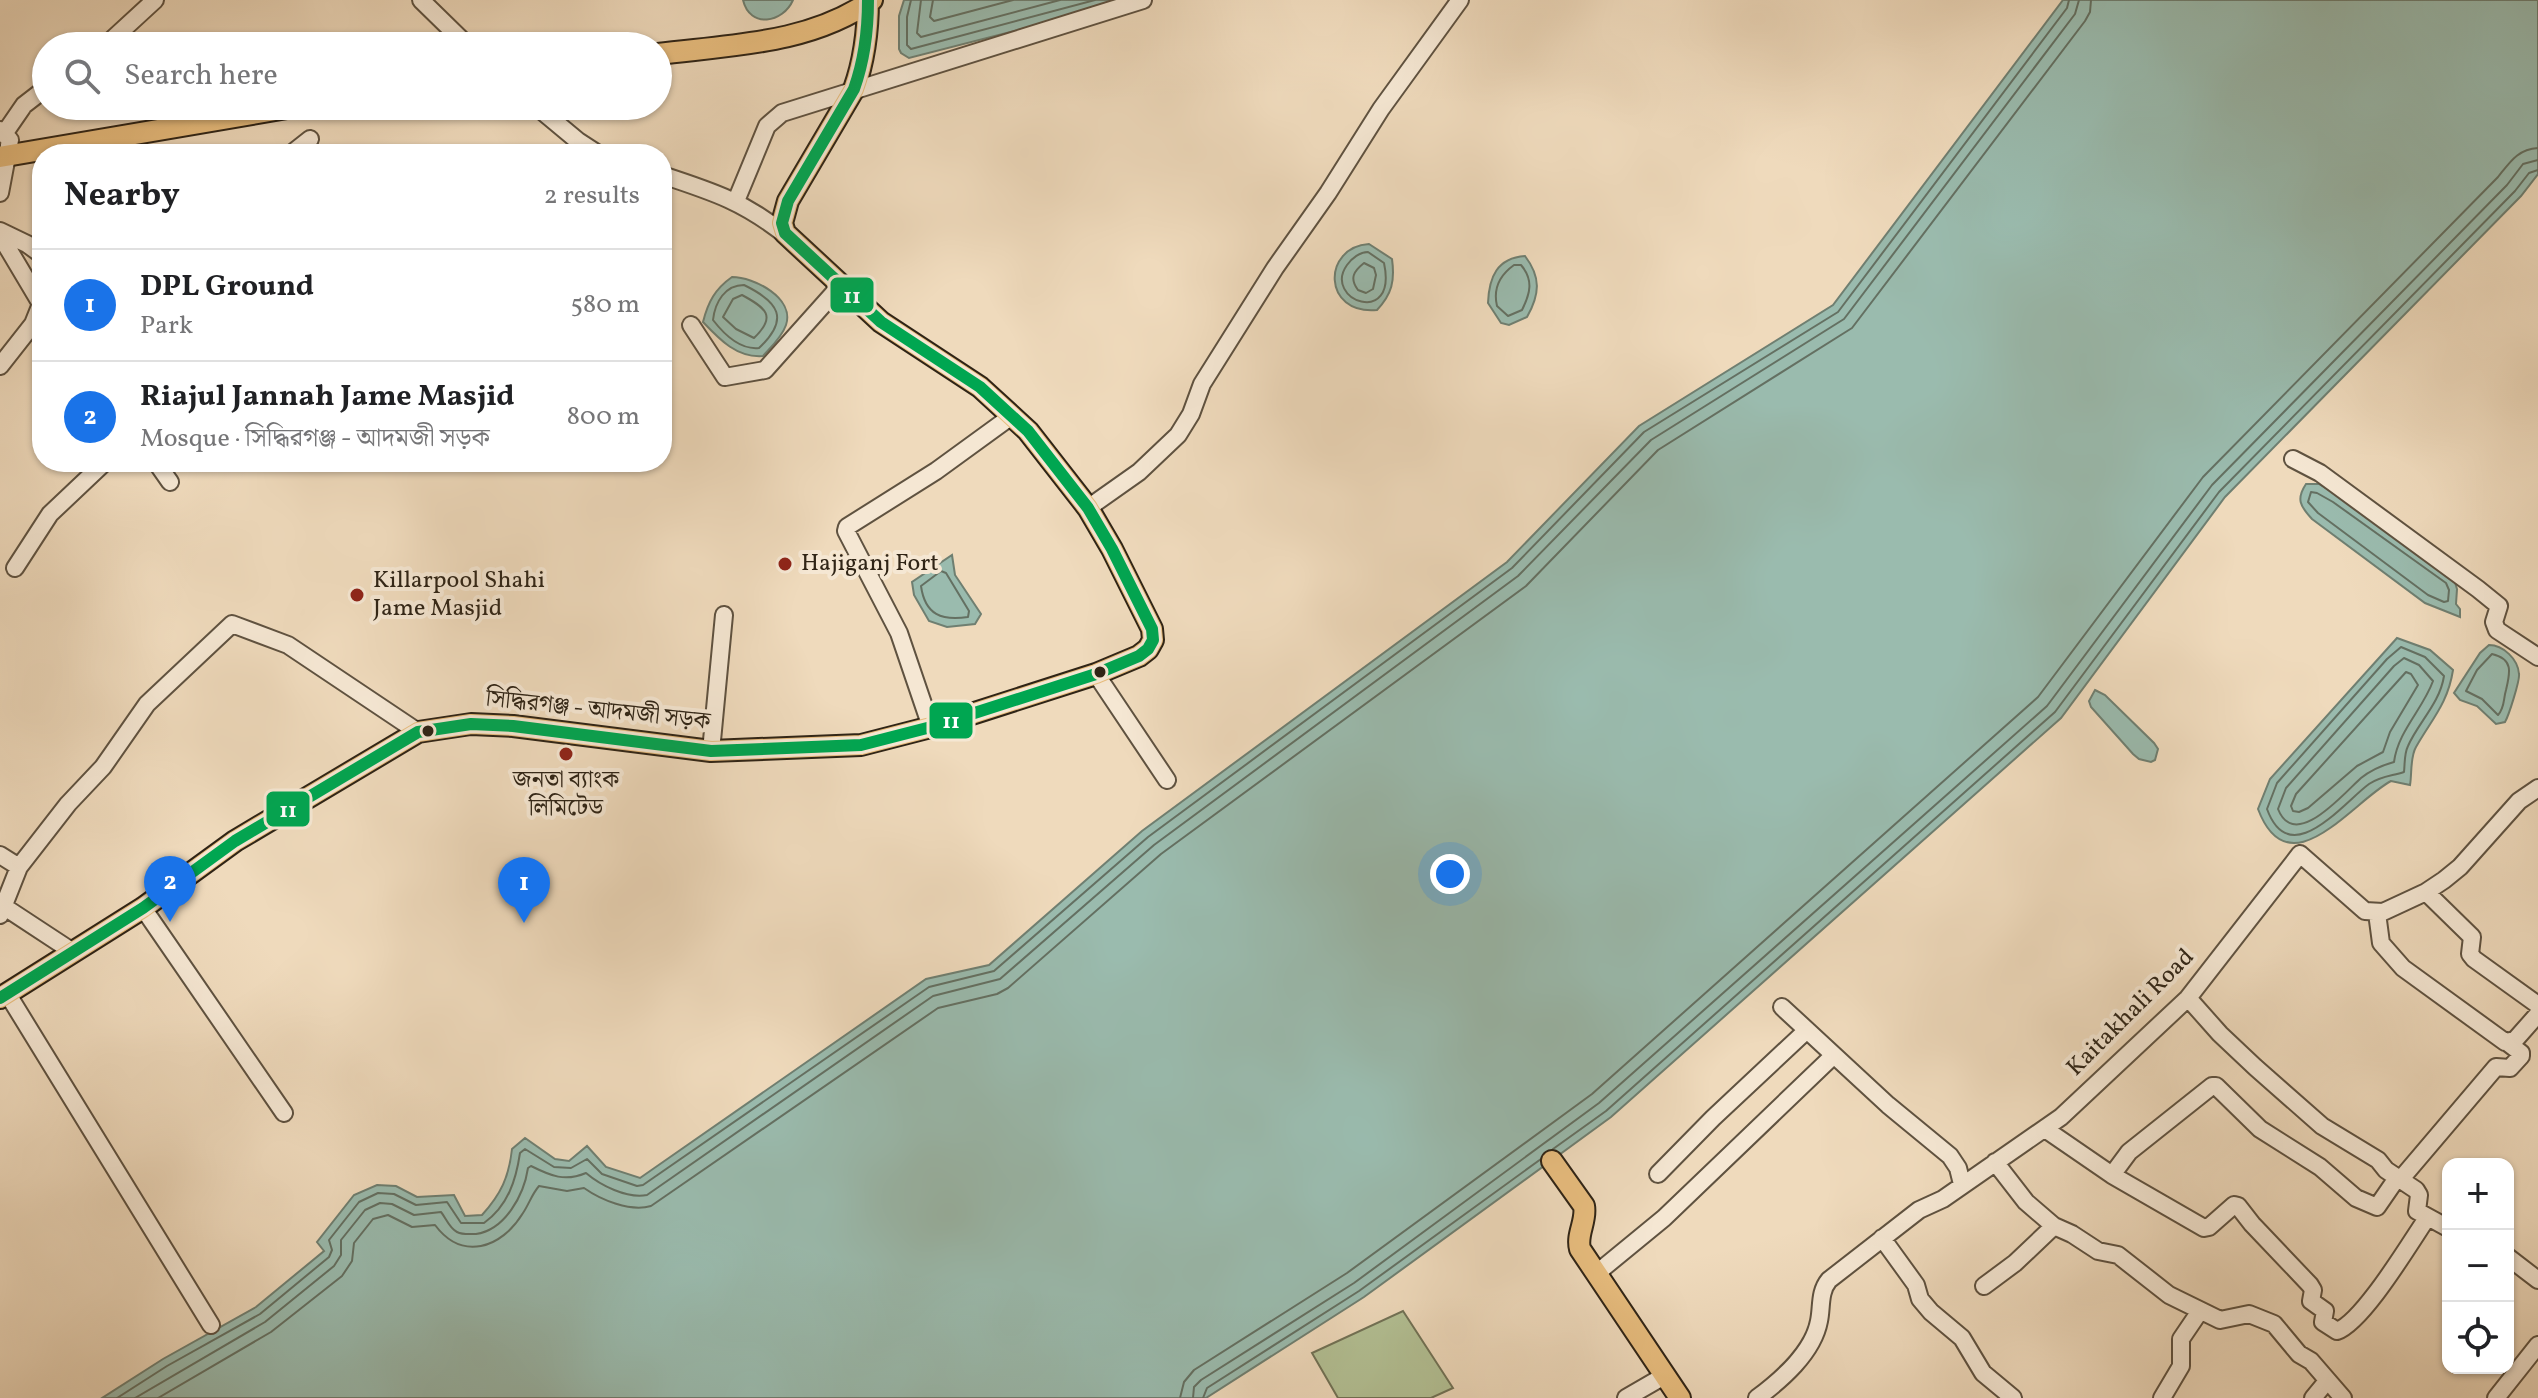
<!DOCTYPE html>
<meta charset="utf-8">
<style>
:root{--surface:#fff;--page:#f6f6f6;--text:#202124;--muted:#757577;--line:#e0e0e0;--accent:#1a73e8}
body{margin:0;font-family:Vollkorn,"Noto Serif Bengali",serif;background:var(--page);color:var(--text)}
.controls{position:absolute;right:24px;bottom:24px;display:grid;overflow:hidden;border-radius:16px;box-shadow:0 2px 6px #0004}
.controls button{width:72px;height:72px;display:grid;place-items:center;padding:0;border:0;border-bottom:2px solid var(--line);background:var(--surface);color:var(--text);font:40px sans-serif}
.you{position:absolute;left:1450px;top:874px;width:28px;height:28px;margin:-20px;border:6px solid #fff;border-radius:50%;background:#1a73e8;box-shadow:0 0 0 12px #1a73e833}
.badge{display:grid;place-items:center;width:52px;height:52px;border-radius:50%;background:var(--accent);color:#fff;font-size:26px;font-weight:700}
.pin{position:absolute;translate:-50% -66px;filter:drop-shadow(0 2px 4px #0008)}
.pin::after{content:'';position:absolute;top:42px;width:28px;height:24px;background:inherit;clip-path:polygon(0 0,100% 0,50% 100%)}
.list{margin:0;padding:0;list-style:none}
h2{display:flex;justify-content:space-between;align-items:center;height:104px;margin:0;padding:0 32px;font-size:34px}
h2 small{font-size:26px;font-weight:400;color:var(--muted)}
.list li{display:grid;grid-template-columns:52px 1fr auto;gap:24px;align-items:center;box-sizing:border-box;height:112px;padding:0 32px;border-top:2px solid var(--line)}
.list b{display:block;font-size:30px;white-space:nowrap}
.list p{margin:0;font-size:26px;white-space:nowrap;color:var(--muted)}
.list em{font-size:26px;font-style:normal;color:var(--muted)}
.icon{flex:none;width:44px;height:44px;fill:none;stroke:currentColor;stroke-width:2;stroke-linecap:round;stroke-linejoin:round}
.map{position:relative;flex:none;width:2538px;height:1398px;overflow:hidden}
.search{position:absolute;background:var(--surface);box-shadow:0 2px 6px #0004;left:32px;top:32px;width:640px;height:88px;display:flex;align-items:center;gap:20px;box-sizing:border-box;padding:0 28px;border-radius:44px;color:var(--muted);font-size:30px}
.panel{position:absolute;background:var(--surface);box-shadow:0 2px 6px #0004;left:32px;top:144px;width:640px;height:328px;border-radius:32px}
.map>svg:first-child{display:block}
.green{fill:#b3c195;stroke:#717256;stroke-width:2}
.water{fill:#9abbae;stroke:#6f7f71;stroke-width:2}
.lines{fill:none;stroke-linecap:round;stroke-linejoin:round}
.shore{stroke:#647062;stroke-width:2}
.minor-casing{stroke:#5f5240;stroke-width:20}
.major-casing{stroke:#2f2416;stroke-width:24}
.minor{stroke:#f5e7d3;stroke-width:16}
.major{stroke:#e8bd7e;stroke-width:20}
.bus-1-casing{stroke:#f5e7d3;stroke-width:18}
.bus-1{stroke:#00a651;stroke-width:12}
.poi-dot{fill:#8f2418;stroke:#f5e7d3;stroke-width:3}
.bus-dot{fill:#2f2416;stroke:#f5e7d3;stroke-width:3}
.labels{text-anchor:middle;dominant-baseline:central;stroke-width:8;stroke-linejoin:round;paint-order:stroke}
.poi-label{font-size:24px;fill:#2f2416;stroke:#f5e7d3;text-anchor:start}
.street-label{font-size:24px;fill:#2f2416;stroke:#f5e7d3}
.line-badge{stroke:#f5e7d3;stroke-width:3}
.badge-label{font-size:22px;text-anchor:middle;font-weight:bold;fill:#fff}
</style>
<div class="map">
<svg width="2538" height="1398" viewBox="0 0 2538 1398">
<rect width="100%" height="100%" fill="#efdabc"/>
<filter id="stains"><feTurbulence type="fractalNoise" baseFrequency=".0025" numOctaves="4"/><feColorMatrix values="0 0 0 0 .2 0 0 0 0 .09 0 0 0 0 .02 0 0 0 .5 -.17"/></filter>
<radialGradient id="worn" r=".72"><stop offset=".6" stop-color="#630" stop-opacity="0"/><stop offset="1" stop-color="#630" stop-opacity=".3"/></radialGradient>
<!-- green -->
<path class="green" d="M1403,1311L1453,1388L1431,1398H1338L1312,1353Z"/>
<!-- water -->
<path class="water" d="M743,0H793C783,23 750,29 743,0Z
M904,0H1120L1049,22L909,58L901,53L899,49V16Z
M2063,0H2538V174L2521,196L2225,497L2061,718L1611,1117L1364,1297L1206,1398H102L163,1359L256,1307L324,1251L317,1242L354,1195L377,1185L396,1186L417,1197L454,1195L465,1216L482,1215C501,1194 509,1177 512,1149L525,1138L555,1159L569,1161L587,1146L606,1167L640,1178L926,979L989,965L1142,831L1507,562L1639,426L1833,305Z
M1369,244L1392,259C1395,281 1392,294 1377,310C1322,315 1322,247 1369,244Z
M1525,256C1541,277 1540,294 1527,317L1509,325L1501,323L1488,303C1489,277 1497,258 1525,256Z
M732,277C754,277 795,298 786,325C782,337 771,347 763,356C737,358 720,340 703,322C708,302 715,289 732,277Z
M2306,484H2319L2337,495L2454,579L2457,589L2456,604L2460,609V617L2425,603L2312,519C2300,506 2296,499 2306,484Z
M952,555L955,575L981,614L975,624L947,627L929,621L914,595L912,582Z
M2397,638L2430,650L2453,670C2448,703 2432,719 2416,747C2410,757 2412,774 2410,785L2391,781C2352,802 2289,891 2258,809L2270,779Z
M2489,645C2503,645 2518,659 2519,674C2520,680 2509,715 2505,722L2496,724L2477,706L2460,700L2454,693L2480,653Z
M2095,690L2105,695L2154,743L2158,749L2155,760L2151,762L2139,759L2133,754L2091,707L2089,701Z"/>
<g class="lines">
<!-- shore -->
<path class="shore" d="M911,0L907,17V45L911,49L1095,0
M921,0L917,33L921,37L1060,0
M933,0L930,17L934,21L1013,0
M1368,252L1384,263C1398,328 1322,300 1347,265C1352,258 1360,252 1368,252Z
M1364,263L1374,268L1376,275L1373,289L1366,293L1358,290C1349,278 1354,271 1364,263Z
M1514,265H1521C1534,280 1530,294 1522,310L1508,316L1497,306C1493,289 1500,275 1514,265Z
M744,285C779,302 790,319 759,348C740,350 723,333 713,320C715,302 725,285 744,285Z
M742,295C766,308 777,316 754,338L736,329L723,317L733,299Z
M2311,492L2317,493L2333,502L2446,583L2449,590L2448,601L2444,602L2428,595L2318,513L2308,502Z
M941,571L946,573L969,611L968,617C942,621 925,615 921,586Z
M2401,647L2425,657L2444,676C2440,703 2418,723 2408,746C2404,754 2405,763 2404,772C2392,776 2381,776 2369,784C2343,803 2290,872 2267,809L2277,783L2387,659Z
M2492,654C2514,659 2510,673 2506,690C2503,700 2505,707 2498,715L2482,699L2466,691L2477,670Z
M2404,658L2419,665L2433,681C2423,709 2398,731 2394,762C2383,765 2371,770 2361,778C2344,793 2295,852 2278,809L2286,788L2394,666Z
M2406,672L2411,674L2418,685L2390,732L2383,752L2357,766L2308,808L2299,812L2293,811L2291,806L2296,794Z
M1553,1149L1606,1111L2055,712L2219,492L2515,191L2529,173L2538,170
M117,1398L167,1366L260,1314L329,1257L332,1250L329,1240L359,1202L378,1193L394,1194L416,1205L447,1202L461,1223H484C508,1206 516,1180 520,1153L525,1149L554,1167L571,1168L587,1159L602,1174L637,1186L643,1185L929,987L994,971L1148,837L1512,568L1644,432L1838,312L2067,8L2069,0
M135,1398L265,1322L334,1266L341,1255V1240L365,1210L380,1203L392,1204L414,1215L441,1212C446,1218 449,1228 457,1232C463,1235 469,1234 476,1234C505,1230 524,1195 528,1168L531,1166C551,1176 565,1182 586,1173C600,1185 627,1199 647,1195L933,996L1000,979L1154,845L1518,576L1651,440L1844,319L2075,14L2079,0
M158,1398L271,1332L342,1276L352,1261L354,1243L373,1219L388,1215L412,1227L435,1225C462,1261 501,1249 523,1213C529,1204 532,1194 539,1186L567,1191L584,1188C601,1200 630,1212 651,1206L938,1008L997,994L1008,988L1161,854L1526,586L1658,450L1852,328L2085,21L2090,12L2091,0
M1180,1398L1184,1382L1194,1370L1347,1273L1592,1094L2038,697L2203,477L2498,177C2510,162 2518,149 2538,148
M1193,1398L1194,1387L1201,1380L1354,1283L1599,1103L2047,706L2212,485L2507,185L2523,164L2538,160
M1203,1398L1207,1388L1359,1291L1541,1159"/>
<!-- minor casing -->
<g class="minor-casing">
<path id="minor" d="M421,0L468,46
M105,46L155,0
M536,106L578,141L598,154
M0,130L10,140L0,193
M4,134L24,105L46,88
M291,154L310,139
M662,175C714,192 745,202 788,237
M736,201L767,126L782,113L1143,0
M0,231L27,244L42,255
M0,235L41,304L33,324L0,366
M691,325L725,377L765,370L840,286
M2293,459L2320,473L2478,589L2499,606L2494,622L2497,630L2538,657
M156,462L170,482
M1088,508L1139,472L1178,435L1191,414L1202,384L1275,268L1328,193L1381,109L1460,0
M15,568L50,514L105,462
M1096,674L1167,780
M931,727L899,633L846,531L847,527L936,471L1013,415
M711,751L724,615
M0,855L19,867
M2426,892L2472,937L2470,954L2474,959L2538,1005
M3,906L73,952
M143,908L284,1113
M2377,913L2381,943L2403,968L2505,1042L2515,1040L2538,1014
M0,915L19,867L68,804L103,767L147,704L232,624L288,645L418,732
M7,993L211,1325
M2188,998L2220,1034L2255,1067L2322,1126L2378,1160L2386,1170L2416,1190L2419,1195L2417,1211L2448,1228
M1782,1007L1888,1105L1950,1156L1958,1168L1962,1184
M2045,1129L2112,1175L2204,1228L2209,1227L2234,1205L2238,1206L2252,1224L2310,1285L2313,1290L2311,1301L2325,1311L2323,1322L2337,1331C2363,1322 2410,1243 2427,1218
M1995,1162L2026,1202L2054,1226L2072,1234L2098,1251L2118,1255L2169,1295L2220,1320L2249,1314L2274,1324L2299,1354L2311,1361L2343,1398
M1658,1174L1713,1118L1807,1030
M2112,1175L2129,1152L2212,1086H2216L2260,1129L2320,1167L2356,1198L2377,1207L2397,1178
M2400,1180L2496,1067L2510,1068L2521,1056V1053L2508,1043
M1882,1238L1916,1285L1920,1299L1931,1312L1962,1338L1983,1373L2013,1398
M2508,1257L2538,1280
M1597,1273L1664,1218L1834,1055
M1984,1286L2015,1263L2054,1226
M1626,1398L1664,1376
M1757,1398C1781,1380 1813,1353 1819,1321C1822,1307 1819,1292 1829,1280L1919,1210L1943,1199L2061,1117L2188,998L2300,854L2365,911L2383,912L2426,892L2444,880L2460,867L2519,801L2538,788
M2162,1398L2181,1366V1339L2200,1311
M2313,1398L2327,1381
M2496,1398L2538,1345"/>
</g>
<!-- major casing -->
<g class="major-casing">
<path id="major" d="M658,54C730,45 811,44 872,0
M0,157L299,106
M0,998L143,908L235,841L418,732L471,724L513,726L711,751L861,745L931,727L1096,674L1139,656L1148,649L1153,640L1152,629L1112,549L1088,508L1028,431L980,387L881,322L785,233L782,223L788,201L854,89C864,61 868,30 868,0
M1552,1161L1584,1206C1587,1221 1576,1234 1580,1249L1680,1398"/>
</g>
<!-- minor -->
<use href="#minor" class="minor"/>
<!-- major -->
<use href="#major" class="major"/>
<!-- bus-1 casing -->
<g class="bus-1-casing">
<path id="bus-1" d="M0,998L143,908L235,841L418,732L471,724L513,726L711,751L861,745L931,727L1096,674L1139,656L1148,649L1153,640L1152,629L1112,549L1088,508L1028,431L980,387L881,322L785,233L782,223L788,201L854,89C864,61 868,30 868,0"/>
</g>
<!-- bus-1 -->
<use href="#bus-1" class="bus-1"/>
</g>
<!-- markers -->
<g class="poi-dot">
<circle cx="785" cy="564" r="8"/>
<circle cx="357" cy="595" r="8"/>
<circle cx="566" cy="754" r="8"/>
</g>
<g class="bus-dot">
<circle cx="1100" cy="672" r="7"/>
<circle cx="428" cy="731" r="7"/>
</g>
<g class="labels">
<!-- poi labels -->
<g class="poi-label">
<text x="801" y="564">Hajiganj Fort</text>
<text x="373" y="581">Killarpool Shahi<tspan x="373" dy="28">Jame Masjid</tspan></text>
<text x="566" y="781" text-anchor="middle">জনতা ব্যাংক<tspan x="566" dy="28">লিমিটেড</tspan></text>
</g>
<!-- street labels -->
<g class="street-label">
<text transform="translate(598 711) rotate(6)">সিদ্ধিরগঞ্জ - আদমজী সড়ক</text>
<text transform="translate(2131 1013) rotate(-45)">Kaitakhali Road</text>
</g>
</g>
<g class="line-badge">
<rect x="829" y="276" width="46" height="38" rx="8" fill="#00a651"/>
<rect x="928" y="701" width="46" height="39" rx="8" fill="#00a651"/>
<rect x="265" y="790" width="46" height="38" rx="8" fill="#00a651"/>
</g>
<g class="badge-label">
<text x="852" y="303">11</text>
<text x="951" y="728">11</text>
<text x="288" y="817">11</text>
</g>
<rect width="100%" height="100%" filter="url(#stains)"/>
<rect width="100%" height="100%" fill="url(#worn)"/>
</svg>
<div class="controls">
<button>+</button>
<button>−</button>
<button><svg class="icon" aria-label="locate" viewBox="0 0 24 24"><circle cx="12" cy="12" r="6"/><path d="M12 2v4M12 18v4M2 12h4M18 12h4"/></svg></button>
</div>
<div class="you"></div>
<div class="pin badge" style="left:524px;top:923px">1</div>
<div class="pin badge" style="left:170px;top:922px">2</div>
<div class="search"><svg class="icon" aria-label="search" viewBox="0 0 24 24"><circle cx="10" cy="10" r="6"/><path d="M15 15l6 6"/></svg>Search here</div>
<section class="panel">
<h2>Nearby<small>2 results</small></h2>
<ul class="list">
<li><span class="badge">1</span><div><b>DPL Ground</b><p>Park</p></div><em>580 m</em></li>
<li><span class="badge">2</span><div><b>Riajul Jannah Jame Masjid</b><p>Mosque · সিদ্ধিরগঞ্জ - আদমজী সড়ক</p></div><em>800 m</em></li>
</ul>
</section>
</div>
